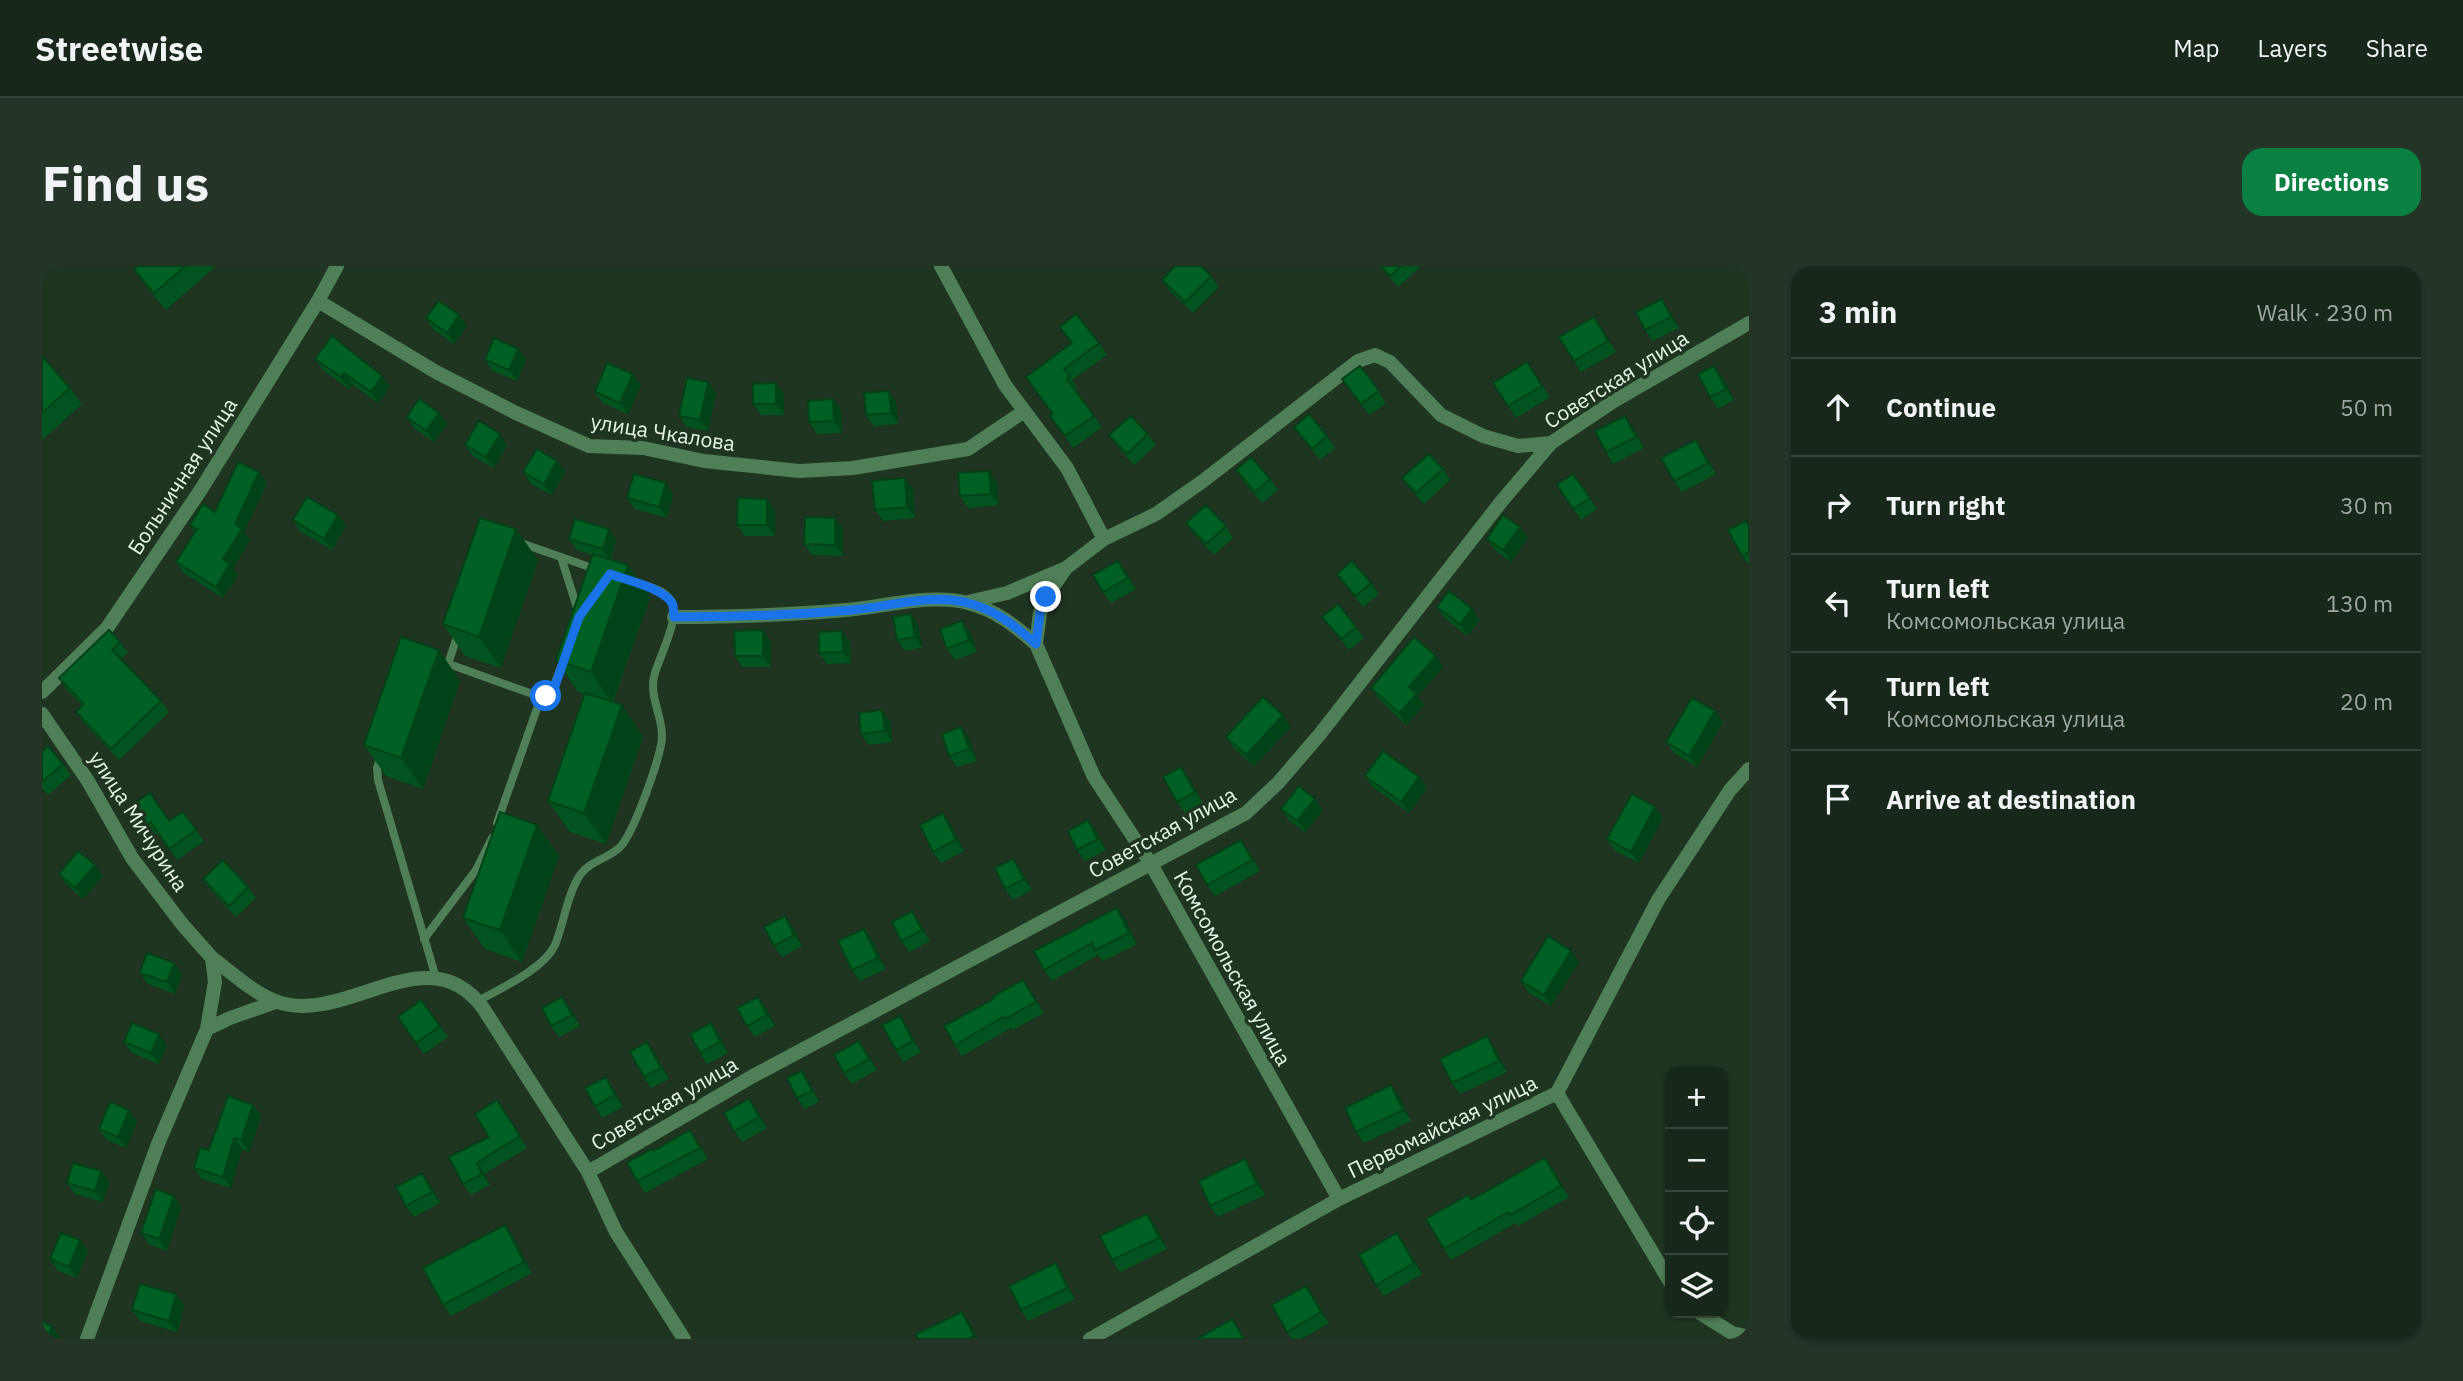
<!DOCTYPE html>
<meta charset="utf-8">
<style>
:root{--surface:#17281a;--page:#243427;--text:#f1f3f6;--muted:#9ea6a2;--line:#364439;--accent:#0b8043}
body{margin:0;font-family:"IBM Plex Sans",sans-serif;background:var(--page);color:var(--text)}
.controls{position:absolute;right:21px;bottom:21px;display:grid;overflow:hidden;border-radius:14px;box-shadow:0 2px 5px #0004}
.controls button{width:63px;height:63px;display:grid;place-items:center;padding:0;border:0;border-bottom:2px solid var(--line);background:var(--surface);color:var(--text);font:35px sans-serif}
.stop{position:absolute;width:21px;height:21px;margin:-16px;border:5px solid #1a73e8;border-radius:50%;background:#fff}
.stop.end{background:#1a73e8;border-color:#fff;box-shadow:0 2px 7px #0008}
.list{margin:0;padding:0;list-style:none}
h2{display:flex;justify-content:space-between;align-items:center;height:91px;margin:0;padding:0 28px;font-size:30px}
h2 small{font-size:23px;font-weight:400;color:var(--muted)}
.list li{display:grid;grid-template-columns:46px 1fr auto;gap:21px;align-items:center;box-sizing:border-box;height:98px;padding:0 28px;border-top:2px solid var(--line)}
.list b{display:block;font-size:26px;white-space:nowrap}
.list p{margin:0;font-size:23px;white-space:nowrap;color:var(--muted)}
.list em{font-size:23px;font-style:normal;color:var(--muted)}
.icon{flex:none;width:38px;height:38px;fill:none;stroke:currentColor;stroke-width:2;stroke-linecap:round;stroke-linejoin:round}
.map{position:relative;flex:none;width:1707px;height:1073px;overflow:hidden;border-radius:21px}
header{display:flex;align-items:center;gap:42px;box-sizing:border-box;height:98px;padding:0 35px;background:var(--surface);border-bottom:2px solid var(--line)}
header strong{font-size:33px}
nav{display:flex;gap:38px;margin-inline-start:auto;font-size:24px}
.intro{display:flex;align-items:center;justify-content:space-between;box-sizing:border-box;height:168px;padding:0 42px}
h1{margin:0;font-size:49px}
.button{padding:18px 32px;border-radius:21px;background:var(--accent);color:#fff;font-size:24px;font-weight:700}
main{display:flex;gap:42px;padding:0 42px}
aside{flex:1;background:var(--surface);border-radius:21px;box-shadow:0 2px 5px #0004}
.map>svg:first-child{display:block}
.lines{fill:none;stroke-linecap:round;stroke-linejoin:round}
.lane{stroke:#4f7f57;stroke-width:8}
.street{stroke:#4f7f57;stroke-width:14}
.wall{fill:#01531f}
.shaded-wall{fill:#014319}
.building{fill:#016024;stroke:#014319;stroke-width:2}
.route{stroke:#1a73e8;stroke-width:9}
.labels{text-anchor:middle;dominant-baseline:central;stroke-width:7;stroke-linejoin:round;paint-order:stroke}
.street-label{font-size:21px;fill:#e7f5e8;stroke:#1f3522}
</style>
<header>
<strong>Streetwise</strong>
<nav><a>Map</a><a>Layers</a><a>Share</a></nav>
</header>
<div class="intro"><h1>Find us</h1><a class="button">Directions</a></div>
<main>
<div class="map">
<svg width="1707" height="1073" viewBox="0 0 1707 1073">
<rect width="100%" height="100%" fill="#1f3522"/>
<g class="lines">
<!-- lane -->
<path class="lane" d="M476,276L556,304
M519,291L537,348
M404,397L499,431L510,425L522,393
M406,398L416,368
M339,489L335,502L336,514L394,712
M455,557L499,431
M382,673L434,604L450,572
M436,735C459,722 502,703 513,679C522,657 525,629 538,609C548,595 565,593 577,582C591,570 615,499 619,479C624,455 607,434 612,411C616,391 643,347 626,331C618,322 602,320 591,316"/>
<!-- street -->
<path class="street" d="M899,0L963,119L1025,202L1062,273
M276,35L394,106L472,146L547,180L601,182L662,195L757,205L811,202L926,183L981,146
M926,336L965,327L1022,303
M632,351C690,351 747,349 804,344C841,341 891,327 926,337C954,344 973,360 994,378
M0,426L65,362L158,225L276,35L295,0
M0,448L46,515L90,592L140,658L170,692L173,716L165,763L116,878L45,1073
M170,692C189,706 210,726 233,735C302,762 385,666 441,742L546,906L574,966L642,1073
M165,763L188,752L234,736
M1515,827L1628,1016
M546,906L711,810L1204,547L1236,517L1278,468L1459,236L1509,177L1572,135L1707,57
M1297,933L1109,598L1052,511L994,378L998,347L1004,331L1024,302L1062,273L1114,248L1161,215L1316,95L1333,89L1348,96L1399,149L1441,170L1476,180L1509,177
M1658,1047L1690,1067L1707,1071
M1048,1073L1297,933L1515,827L1616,634L1688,524L1707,503"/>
</g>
<!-- wall -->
<path class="wall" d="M96,0H174L124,44L104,20L92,4Z
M1337,0H1379L1356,21Z
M1169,10L1177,21L1151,47L1128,25L1120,14Z
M1620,33L1627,44L1637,62L1611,75L1603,64Z
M384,52L425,60L412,78L392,64Z
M1018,61L1057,77L1065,89L1030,114L1035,122L1033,124L1060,161L1031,182L1008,150L1011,148L1030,77Z
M1560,62L1574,86L1539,106L1532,95Z
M476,83L484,94L475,115L451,105L443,94Z
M0,90L28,122L40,138L0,174Z
M273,93L340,110L348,121L336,137L310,118L307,123L281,104Z
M1485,96L1508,131L1474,152L1466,140Z
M1318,100L1344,137L1327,149L1300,113Z
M1672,100L1680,111L1692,134L1676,143L1668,131Z
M666,116L674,127L666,165L645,161L637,150Z
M599,119L586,148L561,137L553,126Z
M742,129V149H719L711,138Z
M791,133L799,144L800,167L775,168L767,156Z
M854,136L856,158L832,160L824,149Z
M397,147L405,158L392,176L372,162L365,151Z
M1583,150L1591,161L1602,182L1571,198L1564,186Z
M1252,161L1285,170L1293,182L1278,194Z
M1106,168L1114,179L1092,199L1075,180L1067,169Z
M423,179H465L452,202L431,190Z
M1661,185L1674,208L1640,226L1632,215Z
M515,195L523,206L510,229L489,218L481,206Z
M1401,203L1408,214L1382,238L1368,223L1360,212Z
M1194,204L1228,213L1236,224L1220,237L1201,215Z
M947,205L955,216L957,239L926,242L918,230Z
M217,206L225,217L202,266L208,274L191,302L196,309L181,332L142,307L134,296L153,266L148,259L173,246Z
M1531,208L1555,243L1539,254L1515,219Z
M871,223L873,252L841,255L833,244Z
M631,228L625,252L593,243L585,232Z
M733,244V270H703L695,259Z
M296,249L304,260L290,284L258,265L251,254Z
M793,252L801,263V290L770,289L762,278Z
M1144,257L1184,260L1191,272L1172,289L1152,268Z
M1707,260V299L1700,290Z
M1478,261L1486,272L1469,296L1453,284L1445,273Z
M527,273L574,274L569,293L586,299L608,331L571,436L580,439L601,471L564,578L528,566L506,535L543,428L536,426L514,394L551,289L535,284Z
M496,294L459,402L423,390L401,358Z
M1084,306L1094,323L1069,337L1061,326Z
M1295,308L1329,317L1337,328L1321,341Z
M1395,341L1438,354L1425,370L1403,352Z
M1280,351L1314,361L1322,372L1307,384Z
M920,355L928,366L935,386L913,394L905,383Z
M876,359L880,382L863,385L855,374Z
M78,376L86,387L79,393L119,435L127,446L77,494L42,457L34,446L41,440L24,423L17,412Z
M729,376V401H700L693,390Z
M808,376L809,397L785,398L777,387Z
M397,384L418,415L381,523L344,510L322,479Z
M1401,401L1376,430L1382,439L1364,459L1337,433L1329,422Z
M1673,445L1681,456L1655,501L1632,487L1624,476Z
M848,455L850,476L827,479L819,468Z
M1249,461L1212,500L1192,482L1184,471Z
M927,472L935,495L915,501L907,490Z
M0,486L21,498L29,509L6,529L0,522Z
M1139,501L1147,512L1161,537L1143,547L1135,536Z
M1323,510L1377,511L1385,522L1367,547L1331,521Z
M1273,533L1281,544L1263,566L1247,554L1239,543Z
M86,542L127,555L141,546L162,575L135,594L116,567L107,574Z
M1621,552L1597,597L1573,585L1565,573Z
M495,559L517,590L480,696L443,683L421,652Z
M909,559L922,585L899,597L891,586Z
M1054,565L1064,584L1043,595L1035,584Z
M1207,585L1218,605L1173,630L1165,619Z
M53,599L61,610L41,633L25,619L17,608Z
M979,604L990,624L971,634L963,623Z
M161,613L206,621L214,632L194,651L169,624Z
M870,645L878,657L888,675L867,686L859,675Z
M743,650L751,662L760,680L740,691L732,680Z
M1083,653L1095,678L1061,695L1056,689L1010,715L1002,704Z
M822,663L830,674L844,703L818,715L810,704Z
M1529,685L1537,696L1509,740L1486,726L1479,715Z
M132,697L140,708L133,728L106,718L98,707Z
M981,714L989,725L1002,747L971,764L969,762L920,790L913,779L952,733Z
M716,731L724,742L733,760L713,771L705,760Z
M379,734L406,771L382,788L356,751Z
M528,742L538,760L517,771L509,760Z
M858,750L865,761L879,786L861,796L854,784Z
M669,757L677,768L686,787L665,798L658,787Z
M817,775L835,804L810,818L802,807Z
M82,776L125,779L117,798L90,787Z
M605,776L613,787L627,813L609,822L602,811Z
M1453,782L1465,806L1418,828L1410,817Z
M760,805L767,816L777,836L763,843L755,832Z
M571,822L581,841L560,852L553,840Z
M1357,830L1369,855L1322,877L1314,866Z
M707,833L725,862L700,876L692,865Z
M455,834L485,882L442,908L448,919L429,929L421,918L447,871Z
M211,839L219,850L207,886L200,883L189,922L160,913L152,902L167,884Z
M95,855L84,882L65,874L57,863Z
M656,876L666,893L603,927L595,915L611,885Z
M1511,903L1527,931L1476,960L1474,957L1409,994L1402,983L1426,929L1430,934Z
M1211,904L1223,929L1176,951L1168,940Z
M59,905L67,916L61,936L33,928L25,917Z
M388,918L398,937L372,951L364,940Z
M139,941L125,985L107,978L99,967Z
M463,959L471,970L490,1007L409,1050L401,1039Z
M1113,959L1125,983L1078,1006L1070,994Z
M1363,978L1380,1008L1342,1030L1334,1019Z
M46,985L35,1012L16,1005L8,993Z
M1014,997L1021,1009L1033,1033L986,1055L979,1044Z
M1264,1020L1272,1031L1287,1057L1259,1073H1250L1245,1066Z
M134,1028L142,1040L135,1066L98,1055L90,1044Z"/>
<!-- shaded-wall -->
<path class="shaded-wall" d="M1620,33L1627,44L1637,62L1629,51Z
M417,49L425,60L412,78L405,67Z
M1552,51L1560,62L1574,86L1566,75Z
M476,83L484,94L475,115L467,104Z
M1672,100L1680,111L1692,134L1684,123Z
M302,107L310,118L307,123L299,111Z
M591,108L599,119L586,148L578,137Z
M340,110L348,121L336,137L329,126Z
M666,116L674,127L666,165L658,154Z
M734,117L742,129V149L734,138Z
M847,125L854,136L856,158L849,147Z
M791,133L799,144L800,167L792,155Z
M397,147L405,158L392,176L384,165Z
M1583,150L1591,161L1602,182L1594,171Z
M458,168L465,179L452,202L444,191Z
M1654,174L1661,185L1674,208L1666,197Z
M515,195L523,206L510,229L502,218Z
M947,205L955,216L957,239L949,228Z
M217,206L225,217L202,266L208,274L191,302L196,309L181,332L174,321L181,293L193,258Z
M863,212L871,223L873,252L865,241Z
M624,217L631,228L625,252L617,241Z
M725,233L733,244V270L725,259Z
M296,249L304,260L290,284L282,273Z
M793,252L801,263V290L793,279Z
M1478,261L1486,272L1469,296L1461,284Z
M474,263L496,294L459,402L437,371Z
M567,263L574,274L568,294L561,283Z
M1076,295L1084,306L1094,323L1086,312Z
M586,299L608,331L570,437L549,406Z
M1430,343L1438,354L1425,370L1418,358Z
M869,348L876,359L880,382L873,371Z
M920,355L928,366L935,386L927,374Z
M721,364L729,376V401L721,390Z
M800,365L808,376L809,397L801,386Z
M397,384L418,415L381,523L359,492Z
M1394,390L1401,401L1376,430L1382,439L1364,459L1357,447L1367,421Z
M580,439L601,471L564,578L542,547Z
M840,444L848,455L850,476L843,465Z
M1673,445L1681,456L1655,501L1647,490Z
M1241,449L1249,461L1212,500L1204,489Z
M919,461L927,472L935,495L927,483Z
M1139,501L1147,512L1161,537L1153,526Z
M1377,511L1385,522L1367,547L1359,536Z
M1273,533L1281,544L1263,566L1255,555Z
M1613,541L1621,552L1597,597L1589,586Z
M901,547L909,559L922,585L914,574Z
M1046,554L1054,565L1064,584L1056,573Z
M495,559L517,590L480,696L458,664Z
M1199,574L1207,585L1218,605L1210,594Z
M971,593L979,604L990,624L982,613Z
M53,599L61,610L41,633L33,622Z
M1075,642L1083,653L1095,678L1087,667Z
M870,645L878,657L888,675L880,664Z
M743,650L751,662L760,680L752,669Z
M822,663L830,674L844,703L836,692Z
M1529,685L1537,696L1509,740L1502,729Z
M132,697L140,708L133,728L125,716Z
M981,714L989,725L1002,747L994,736Z
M520,731L528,742L538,760L530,749Z
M716,731L724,742L733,760L725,749Z
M858,750L865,761L879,786L871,775Z
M669,757L677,768L686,787L678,776Z
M117,768L125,779L117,798L109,787Z
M1445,770L1453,782L1465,806L1457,795Z
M817,775L825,786L835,804L827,793Z
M605,776L613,787L627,813L619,802Z
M760,805L767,816L777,836L770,825Z
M564,811L571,822L581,841L573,829Z
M1349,819L1357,830L1369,855L1361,844Z
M707,833L715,844L725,862L717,851Z
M211,839L219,850L207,886L199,874Z
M87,844L95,855L84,882L76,871Z
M648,864L656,876L666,893L658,882Z
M192,872L200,883L189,922L181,911Z
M1503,892L1511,903L1527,931L1519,920Z
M1203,893L1211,904L1223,929L1215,918Z
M435,897L442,908L448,919L440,908Z
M59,905L67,916L61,936L53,925Z
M380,907L388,918L398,937L390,926Z
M132,930L139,941L125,985L117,973Z
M1105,948L1113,959L1125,983L1117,972Z
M463,959L471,970L490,1007L482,996Z
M1355,967L1363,978L1380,1008L1372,997Z
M38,974L46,985L35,1012L27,1001Z
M1014,997L1021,1009L1033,1033L1025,1022Z
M1264,1020L1272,1031L1287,1057L1279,1046Z
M134,1028L142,1040L135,1066L127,1055Z
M920,1046L928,1057L936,1073H934L932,1070Z
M10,1060L18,1071L17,1073H5Z"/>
<!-- building -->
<path class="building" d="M96,0H144L112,27L92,4Z
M1133,0H1159L1169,10L1143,36L1120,14Z
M1339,0H1359L1348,10Z
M1620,33L1629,51L1603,64L1594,46Z
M397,35L417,49L405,67L384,52Z
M1034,48L1057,77L1022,103L1028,110L1025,113L1052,150L1023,170L1008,150L1011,148L984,111L1030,77L1018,61Z
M1552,51L1566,75L1532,95L1517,71Z
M290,70L340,110L329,126L302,107L299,111L273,93Z
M452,72L476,83L467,104L443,94Z
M0,90L28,122L0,147Z
M1485,96L1500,120L1466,140L1451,117Z
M565,97L591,108L578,137L553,126Z
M1318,100L1337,125L1319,138L1300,113Z
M1672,100L1684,123L1668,131L1656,108Z
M645,112L666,116L658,154L637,150Z
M734,117V138H711V118Z
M847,125L849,147L824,149L822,127Z
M377,133L397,147L384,165L365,151Z
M791,133L792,155L767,156L766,135Z
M1267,148L1285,170L1270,183L1252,161Z
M1089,150L1106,168L1085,188L1067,169Z
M1583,150L1594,171L1564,186L1553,165Z
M437,155L458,168L444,191L423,179Z
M1654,174L1666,197L1632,215L1619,192Z
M495,183L515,195L502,218L481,206Z
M1387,188L1401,203L1374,227L1360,212Z
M1209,191L1228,213L1213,226L1194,204Z
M196,196L217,206L193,258L200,263L181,293L188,298L174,321L134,296L155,263L148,259L161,238L173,246Z
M947,205L949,228L918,230L916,207Z
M592,208L624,217L617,241L585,232Z
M1531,208L1548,232L1531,243L1515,219Z
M863,212L865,241L833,244L830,215Z
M265,231L296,249L282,273L251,254Z
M696,232L725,233V259H695Z
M1164,239L1184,260L1164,278L1144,257Z
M1461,249L1478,261L1461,284L1445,273Z
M763,251L793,252V279L762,278Z
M438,252L474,263L437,371L401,358Z
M533,253L567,263L561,283L527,273Z
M1704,255L1707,261V286L1700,290L1686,264Z
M551,288L586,299L549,406L514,394Z
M1076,295L1086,312L1061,326L1051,309Z
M1310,295L1329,317L1313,330L1295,308Z
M1407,325L1430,343L1418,358L1395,341Z
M1296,338L1314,361L1299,373L1280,351Z
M869,348L873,371L855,374L851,351Z
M920,355L927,374L905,383L898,363Z
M67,364L78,376L70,384L119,435L69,483L34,446L42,438L17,412Z
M721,364V390H693L692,365Z
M800,365L801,386L777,387V366Z
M359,371L397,384L359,492L322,479Z
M1372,371L1394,390L1367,421L1375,428L1357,447L1329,422Z
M543,427L580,439L542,547L506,535Z
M1221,431L1241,449L1204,489L1184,471Z
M1650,432L1673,445L1647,490L1624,476Z
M840,444L843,465L819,468L817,447Z
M919,461L927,483L907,490L900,468Z
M6,480L21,498L0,516V486Z
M1341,485L1377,511L1359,536L1323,510Z
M1139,501L1153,526L1135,536L1121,511Z
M1257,520L1273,533L1255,555L1239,543Z
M108,527L127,555L141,546L154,564L127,583L109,556L99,562L86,542Z
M1590,528L1613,541L1589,586L1565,573Z
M458,546L495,559L458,664L421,652Z
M901,547L914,574L891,586L878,559Z
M1046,554L1056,573L1035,584L1026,565Z
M1199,574L1210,594L1165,619L1154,599Z
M36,585L53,599L33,622L17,608Z
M971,593L982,613L963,623L953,602Z
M181,594L206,621L187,640L161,613Z
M1075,642L1087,667L1053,684L1050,677L1002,704L992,685Z
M870,645L880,664L859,675L850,656Z
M743,650L752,669L732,680L722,661Z
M822,663L836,692L810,704L796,675Z
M1506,670L1529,685L1502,729L1479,715Z
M105,687L132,697L125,716L98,707Z
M981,714L994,736L963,753L961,751L913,779L902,760L952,733L950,731Z
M520,731L530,749L509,760L500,742Z
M716,731L725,749L705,760L695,742Z
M379,734L398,760L374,777L356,751Z
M858,750L871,775L854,784L840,759Z
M90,757L117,768L109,787L82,776Z
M669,757L678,776L658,787L648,768Z
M1445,770L1457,795L1410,817L1398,793Z
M817,775L827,793L802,807L792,789Z
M605,776L619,802L602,811L588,786Z
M760,805L770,825L755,832L745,812Z
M564,811L573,829L553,840L543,822Z
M1349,819L1361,844L1314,866L1303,842Z
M186,830L211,839L199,874L192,872L181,911L152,902L158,882L167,884Z
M707,833L717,851L692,865L682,847Z
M455,834L478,870L435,897L440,908L421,918L407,891L447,871L433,848Z
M68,836L87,844L76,871L57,863Z
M648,864L658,882L595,915L585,897L610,883L611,885Z
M1503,892L1519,920L1468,949L1466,946L1402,983L1384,953L1426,929L1429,934Z
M1203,893L1215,918L1168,940L1157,915Z
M31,897L59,905L53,925L25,917Z
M380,907L390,926L364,940L354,921Z
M114,923L132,930L117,973L99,967Z
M1105,948L1117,972L1070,994L1058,970Z
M463,959L482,996L401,1039L381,1002Z
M19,967L38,974L27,1001L8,993Z
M1355,967L1372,997L1334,1019L1317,989Z
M1014,997L1025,1022L979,1044L967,1020Z
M98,1018L134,1028L127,1055L90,1044Z
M1264,1020L1279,1046L1245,1066L1230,1039Z
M920,1046L932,1070L926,1073H876L874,1068Z
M1190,1053L1202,1073H1155Z
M0,1056L10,1060L5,1073H0Z"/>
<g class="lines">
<!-- route -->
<path class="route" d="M504,430L513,420L537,351L568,308C584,314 625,323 631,339C631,340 632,350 632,351C691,351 750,349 809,344C845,341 892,327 926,337C954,344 973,360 994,378L998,347L1004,331"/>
</g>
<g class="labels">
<!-- street labels -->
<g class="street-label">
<text transform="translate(1574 113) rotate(-32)">Советская улица</text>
<text transform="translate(621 166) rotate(9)">улица Чкалова</text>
<text transform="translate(140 210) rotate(-57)">Больничная улица</text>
<text transform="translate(97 555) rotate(57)">улица Мичурина</text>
<text transform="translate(1120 566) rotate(-29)">Советская улица</text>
<text transform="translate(1191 702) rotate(61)">Комсомольская улица</text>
<text transform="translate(622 837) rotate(-30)">Советская улица</text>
<text transform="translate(1400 860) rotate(-26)">Первомайская улица</text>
</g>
</g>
</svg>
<div class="controls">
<button>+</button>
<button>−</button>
<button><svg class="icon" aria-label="locate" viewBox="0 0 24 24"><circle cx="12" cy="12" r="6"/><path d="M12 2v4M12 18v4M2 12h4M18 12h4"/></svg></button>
<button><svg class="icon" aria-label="layers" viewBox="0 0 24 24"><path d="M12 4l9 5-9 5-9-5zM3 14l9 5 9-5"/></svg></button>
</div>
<div class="stop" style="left:504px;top:430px"></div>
<div class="stop end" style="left:1004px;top:331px"></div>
</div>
<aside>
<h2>3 min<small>Walk · 230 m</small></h2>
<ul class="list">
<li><svg class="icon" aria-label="ahead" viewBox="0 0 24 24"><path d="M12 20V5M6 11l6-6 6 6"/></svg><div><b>Continue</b></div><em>50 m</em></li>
<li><svg class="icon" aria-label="right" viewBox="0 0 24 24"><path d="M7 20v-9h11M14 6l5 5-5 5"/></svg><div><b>Turn right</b></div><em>30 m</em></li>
<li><svg class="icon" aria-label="left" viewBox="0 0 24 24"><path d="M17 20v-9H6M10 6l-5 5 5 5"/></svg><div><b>Turn left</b><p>Комсомольская улица</p></div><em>130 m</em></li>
<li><svg class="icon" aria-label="left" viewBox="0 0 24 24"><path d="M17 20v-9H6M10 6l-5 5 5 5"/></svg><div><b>Turn left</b><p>Комсомольская улица</p></div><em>20 m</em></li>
<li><svg class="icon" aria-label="arrive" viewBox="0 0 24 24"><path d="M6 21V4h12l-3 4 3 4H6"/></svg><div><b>Arrive at destination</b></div></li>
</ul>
</aside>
</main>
